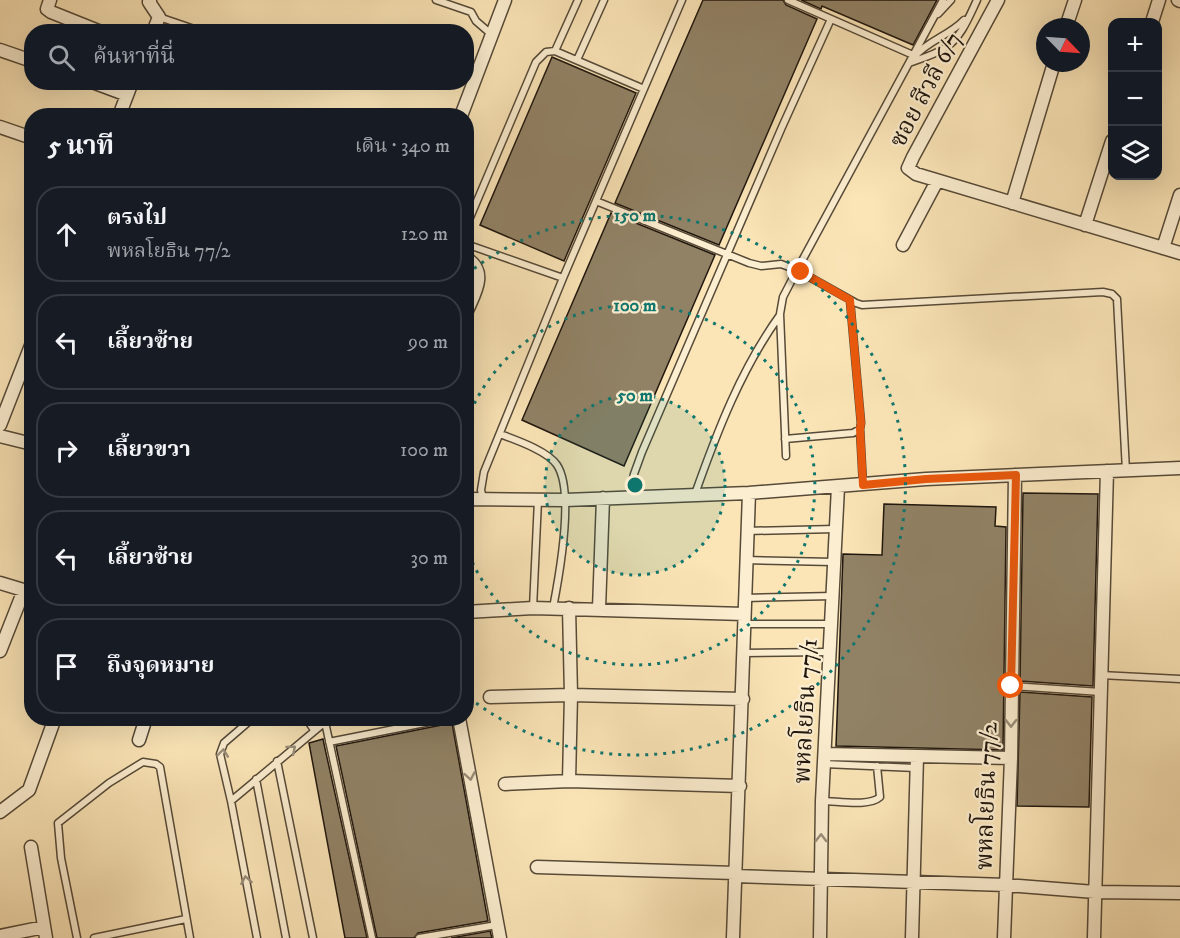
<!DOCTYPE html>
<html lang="th">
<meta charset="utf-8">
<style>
:root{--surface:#171b24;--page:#242831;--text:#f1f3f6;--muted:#9ea1a6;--line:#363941}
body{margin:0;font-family:"IM FELL DW Pica","Noto Serif Thai",serif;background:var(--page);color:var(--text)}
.controls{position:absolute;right:18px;top:18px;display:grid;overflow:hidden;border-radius:12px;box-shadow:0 6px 24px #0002}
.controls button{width:54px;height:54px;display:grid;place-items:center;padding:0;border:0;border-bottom:2px solid var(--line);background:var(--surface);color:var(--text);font:30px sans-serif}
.compass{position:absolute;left:1036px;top:18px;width:54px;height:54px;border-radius:50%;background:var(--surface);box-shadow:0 6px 24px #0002;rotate:115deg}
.stop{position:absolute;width:18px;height:18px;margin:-14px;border:4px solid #ea580c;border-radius:50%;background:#fff}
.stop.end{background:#ea580c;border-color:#fff;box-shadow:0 2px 6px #0008}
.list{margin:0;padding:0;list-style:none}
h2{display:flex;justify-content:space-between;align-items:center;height:78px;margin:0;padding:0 24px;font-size:26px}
h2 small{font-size:20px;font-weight:400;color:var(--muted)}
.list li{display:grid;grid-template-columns:39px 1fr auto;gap:18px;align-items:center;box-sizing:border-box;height:96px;margin:0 12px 12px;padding:0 12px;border:2px solid var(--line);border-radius:24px}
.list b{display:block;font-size:22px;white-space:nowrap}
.list p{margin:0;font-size:20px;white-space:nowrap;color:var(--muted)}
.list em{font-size:20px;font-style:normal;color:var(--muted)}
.icon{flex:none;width:33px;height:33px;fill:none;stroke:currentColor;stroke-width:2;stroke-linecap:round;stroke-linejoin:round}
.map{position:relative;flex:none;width:1180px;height:938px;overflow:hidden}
.search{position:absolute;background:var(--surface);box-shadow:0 6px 24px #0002;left:24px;top:24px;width:450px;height:66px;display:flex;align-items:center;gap:15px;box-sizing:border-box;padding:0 21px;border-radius:24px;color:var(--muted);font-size:22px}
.panel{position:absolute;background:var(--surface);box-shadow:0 6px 24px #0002;left:24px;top:108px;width:450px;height:618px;border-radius:24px}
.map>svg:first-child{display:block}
.building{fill:#918266;stroke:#1f160e;stroke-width:1.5}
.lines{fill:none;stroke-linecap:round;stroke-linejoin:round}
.lane-casing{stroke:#564a38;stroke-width:9}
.street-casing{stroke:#564a38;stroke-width:15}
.lane{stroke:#fceed0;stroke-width:6}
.street{stroke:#fceed0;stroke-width:12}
.oneway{stroke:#998d79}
.route{stroke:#ea580c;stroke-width:8}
.ring{fill:none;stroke:#0f766e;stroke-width:3;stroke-dasharray:3 6}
.labels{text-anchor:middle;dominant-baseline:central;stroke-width:4.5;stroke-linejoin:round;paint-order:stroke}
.street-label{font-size:24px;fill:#1f160e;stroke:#fceed0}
.centre{fill:#0f766e;stroke:#fceed0;stroke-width:3}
.ring-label{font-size:18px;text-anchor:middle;font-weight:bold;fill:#0f766e;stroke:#fceed0;stroke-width:4.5;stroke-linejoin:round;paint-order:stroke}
</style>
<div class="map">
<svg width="1180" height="938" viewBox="0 0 1180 938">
<rect width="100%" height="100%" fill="#fbe5b7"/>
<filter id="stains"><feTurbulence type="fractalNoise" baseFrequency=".00333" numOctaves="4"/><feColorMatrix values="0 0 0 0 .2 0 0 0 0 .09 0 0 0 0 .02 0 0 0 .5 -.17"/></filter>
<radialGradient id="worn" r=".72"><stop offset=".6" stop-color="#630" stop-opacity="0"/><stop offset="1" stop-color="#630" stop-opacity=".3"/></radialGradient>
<!-- building -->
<path class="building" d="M703,0H783L786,5L817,19L719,245L615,203Z
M801,0H937L913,45L822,6L821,9Z
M552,57L636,93L564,261L480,225Z
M611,213L715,255L624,466L522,420Z
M1023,493L1098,494L1093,686L1020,681Z
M884,504L996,507L995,526L1006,527L1003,750L836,746L843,554L882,555Z
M1020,692L1092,697L1089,807L1017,806Z
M452,723L488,921L418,933L414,938H377L336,746Z
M323,739L324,744L367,938H345L309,743Z
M490,931L492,938H451Z"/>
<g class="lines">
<!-- lane casing -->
<g class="lane-casing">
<path id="lane" d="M436,0L471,12L476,21L491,34
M788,0L913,55
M943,0L797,270L856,303L862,305L1103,292L1112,294L1117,299L1126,471
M938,14L951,0
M159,17L203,32
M555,51L578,0
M915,56C929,40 950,35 964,20
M577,60L604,0
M909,63C920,59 934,55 945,48C961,38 969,17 977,0
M235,82L237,83
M596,201L749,263L761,266L781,264L797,270L783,297L780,314L786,456
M466,227L536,62L546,52L555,51L644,89
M466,244L563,278
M860,429L863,485
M500,434C516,440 548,451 557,465C575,492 559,577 553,608
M785,439L853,433L860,429L861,423L850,300
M695,494C717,432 741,369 780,315
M629,497L634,474L642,452L782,127L831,19
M483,499L481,490L484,472L563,278L682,0
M746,531L835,529
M745,560L834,562
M745,598L833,596
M533,608L538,500
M744,624H831
M744,653L830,652
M1100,675L1180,679
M1011,686L1101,692
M253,718L224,743L220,754L231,801L257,938
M306,718L314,730
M325,722L372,938
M329,742L450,718
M277,761L313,938
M824,764L916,768
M256,779L286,938
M231,801L330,718
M822,801C838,801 869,807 880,797L877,766
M77,938L61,858L58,823L109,783L143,762L156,764L160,767L190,938
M94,938L186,919
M419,938L497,925"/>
</g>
<!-- street casing -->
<g class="street-casing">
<path id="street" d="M50,0L47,9L51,12L101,32
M150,0L149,2L159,17L153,32
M998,0L913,157L908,168L916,174L1180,253
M1178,0L1180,1
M1152,22L1159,0
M1066,27L1075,0
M0,50L32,61
M92,82L127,95
M119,116L132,82
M461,116L505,0
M0,127L32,138
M1012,203L1054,63
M1085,225L1112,141
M903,245L937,181
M1163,248L1180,195
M466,258C489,272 474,294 466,313
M0,425L32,343
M0,436L32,444
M466,504L471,499L565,500L749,493L926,479L1180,468
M0,583L30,592
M599,609L603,498
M466,612L533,608L744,614
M0,651L24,590
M490,697L571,695L743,699
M459,718L500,938
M139,740L146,718
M825,754L1011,758
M569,781L571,695L569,608
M505,784L569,781L740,786
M0,812L29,790L55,718
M31,847L46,938
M537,867L735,873
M735,876L1006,885L1095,892L1180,893
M0,936L44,927
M733,938L749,493
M820,938L822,801L838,487
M912,938L917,756
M1004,938L1011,758L1015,475
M1094,938L1107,471"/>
</g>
<!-- lane -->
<use href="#lane" class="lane"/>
<!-- street -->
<use href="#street" class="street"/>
</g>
<!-- one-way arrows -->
<defs><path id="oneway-chevron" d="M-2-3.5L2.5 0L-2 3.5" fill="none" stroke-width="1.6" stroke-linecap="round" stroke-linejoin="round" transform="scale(1.5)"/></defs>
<g class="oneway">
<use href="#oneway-chevron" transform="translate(1011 723) rotate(90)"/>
<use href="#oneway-chevron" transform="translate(292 749) rotate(-40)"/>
<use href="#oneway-chevron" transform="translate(223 753) rotate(-83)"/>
<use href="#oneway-chevron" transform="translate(470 776) rotate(80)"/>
<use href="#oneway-chevron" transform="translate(821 838) rotate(-89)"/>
<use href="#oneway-chevron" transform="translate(246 880) rotate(-100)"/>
</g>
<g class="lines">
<!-- route -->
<path class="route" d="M801,272L850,300L861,423L860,429L863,485L926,479L1016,475L1011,686"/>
</g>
<!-- distance rings -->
<circle cx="635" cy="485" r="90" fill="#0f766e" fill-opacity=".12"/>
<g class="ring">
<circle cx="635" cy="485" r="90"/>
<path d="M467 420A180 180 0 1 1 467 550"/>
<path d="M467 274A270 270 0 1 1 467 696"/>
</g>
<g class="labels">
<!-- street labels -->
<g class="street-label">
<text transform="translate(926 90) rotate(-62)">ซอย สีวลี 6/7</text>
<text transform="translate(806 711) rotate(-87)">พหลโยธิน 77/1</text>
<text transform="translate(987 796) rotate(-88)">พหลโยธิน 77/2</text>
</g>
</g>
<circle cx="635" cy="485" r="9" class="centre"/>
<g class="ring-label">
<text x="635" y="221">150 m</text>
<text x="635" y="311">100 m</text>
<text x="635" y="401">50 m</text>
</g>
<rect width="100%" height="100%" filter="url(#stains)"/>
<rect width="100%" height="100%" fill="url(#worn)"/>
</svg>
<div class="controls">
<button>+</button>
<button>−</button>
<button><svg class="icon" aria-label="layers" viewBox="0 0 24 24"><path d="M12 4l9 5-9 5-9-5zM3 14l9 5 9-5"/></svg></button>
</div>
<svg class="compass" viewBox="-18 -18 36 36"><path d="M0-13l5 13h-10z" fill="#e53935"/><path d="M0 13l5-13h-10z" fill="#9ea1a6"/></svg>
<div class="stop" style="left:1011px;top:686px"></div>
<div class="stop end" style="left:801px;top:272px"></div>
<div class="search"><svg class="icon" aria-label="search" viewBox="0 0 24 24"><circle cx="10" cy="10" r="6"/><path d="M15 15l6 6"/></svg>ค้นหาที่นี่</div>
<section class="panel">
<h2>5 นาที<small>เดิน · 340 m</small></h2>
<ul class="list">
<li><svg class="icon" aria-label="ahead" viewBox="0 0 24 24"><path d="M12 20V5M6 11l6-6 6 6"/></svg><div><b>ตรงไป</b><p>พหลโยธิน 77/2</p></div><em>120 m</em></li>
<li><svg class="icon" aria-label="left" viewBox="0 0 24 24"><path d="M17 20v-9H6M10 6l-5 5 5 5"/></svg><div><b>เลี้ยวซ้าย</b></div><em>90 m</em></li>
<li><svg class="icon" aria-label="right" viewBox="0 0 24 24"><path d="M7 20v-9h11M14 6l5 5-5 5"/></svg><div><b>เลี้ยวขวา</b></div><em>100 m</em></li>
<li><svg class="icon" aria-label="left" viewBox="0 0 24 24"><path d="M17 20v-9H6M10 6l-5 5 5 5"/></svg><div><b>เลี้ยวซ้าย</b></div><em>30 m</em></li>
<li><svg class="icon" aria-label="arrive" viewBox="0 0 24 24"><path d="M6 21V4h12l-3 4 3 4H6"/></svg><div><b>ถึงจุดหมาย</b></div></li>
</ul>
</section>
</div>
